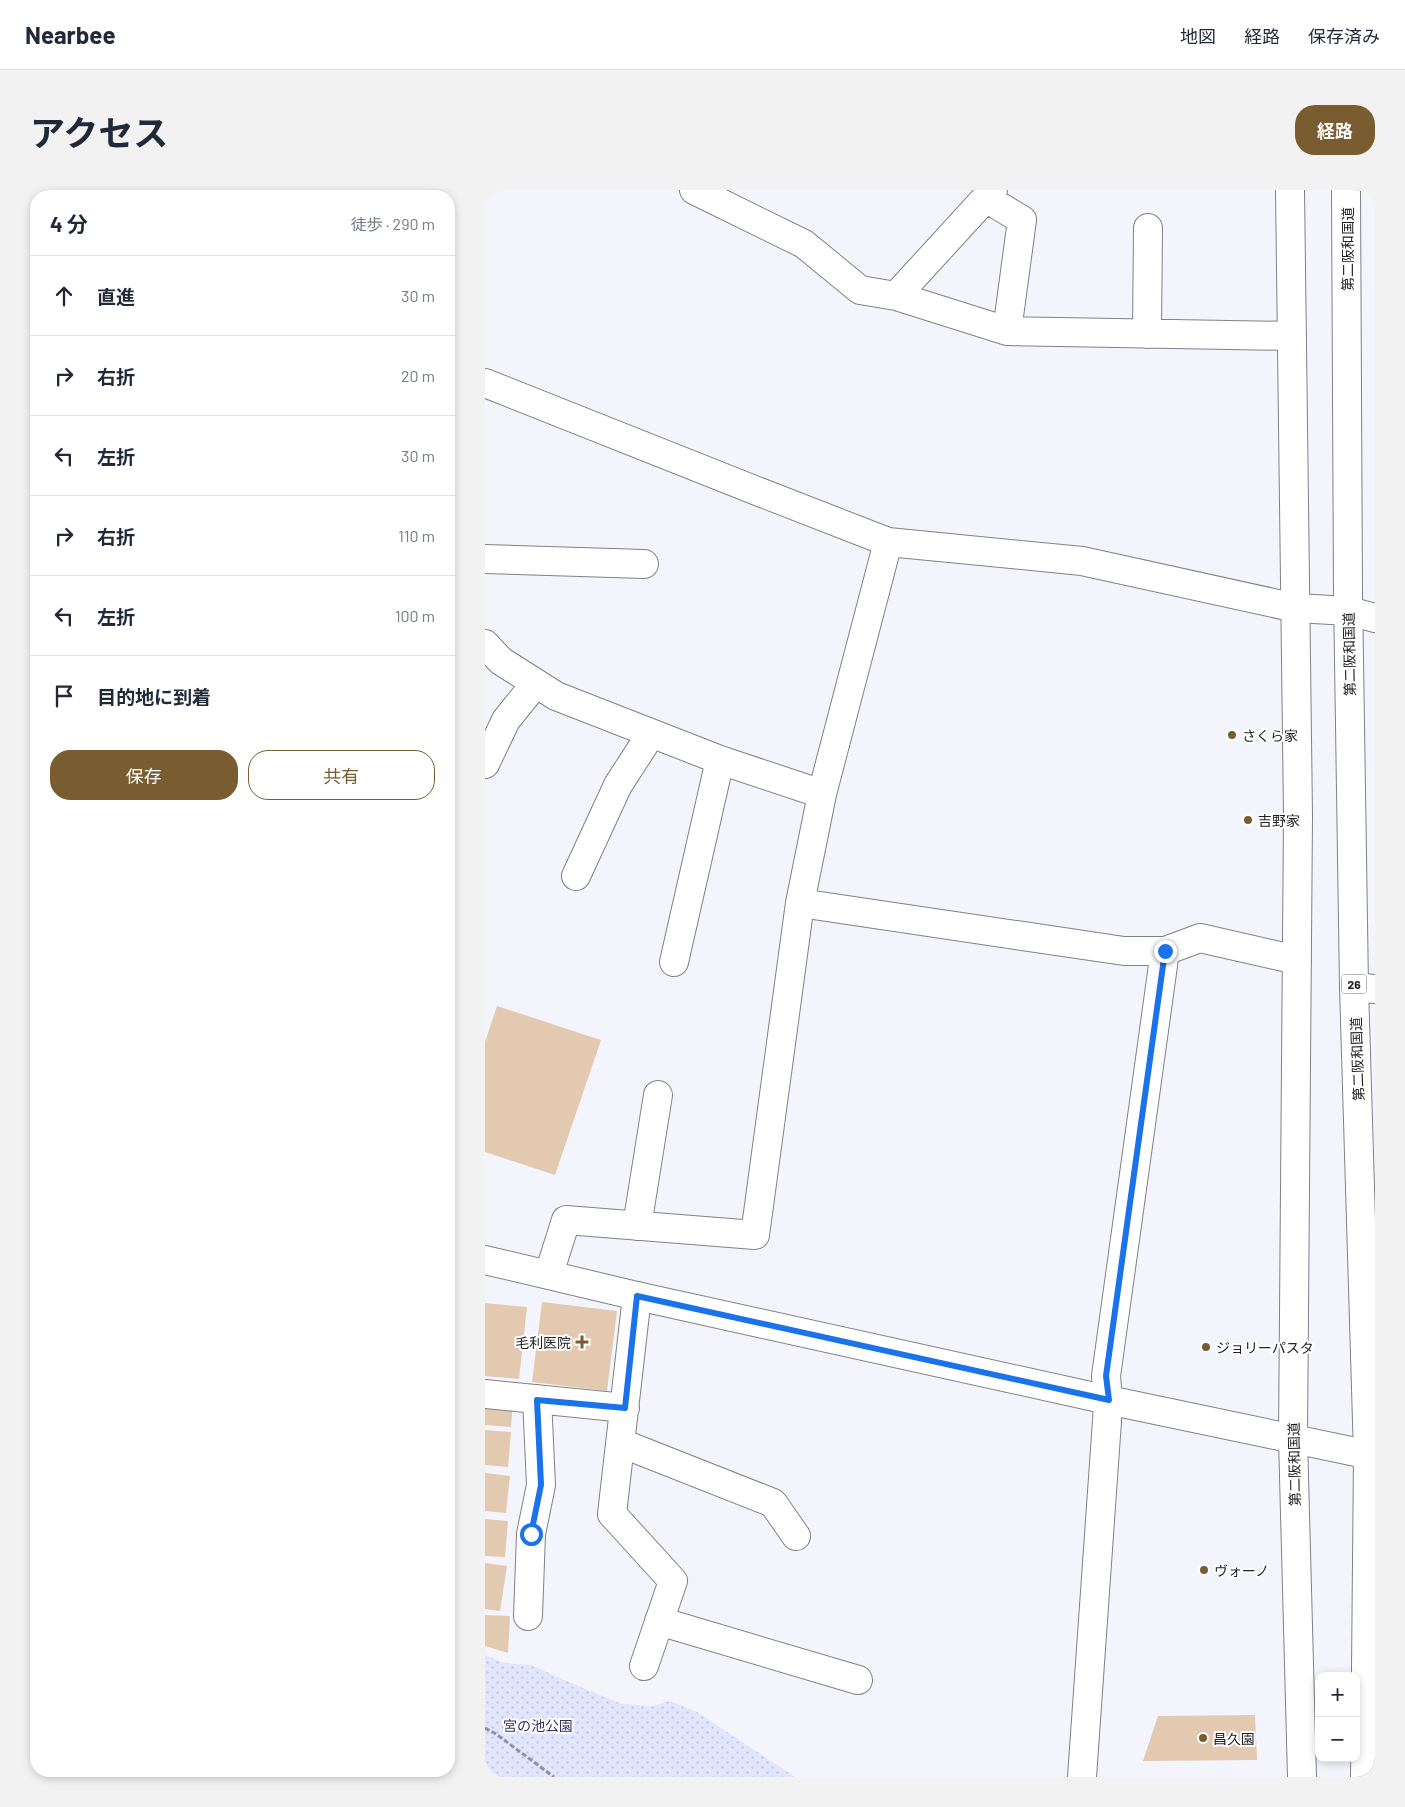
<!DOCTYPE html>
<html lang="ja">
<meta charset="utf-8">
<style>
:root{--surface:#fff;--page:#f2f2f3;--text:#1f2937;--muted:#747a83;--line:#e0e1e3;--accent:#795d30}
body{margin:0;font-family:Barlow,"Noto Sans JP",sans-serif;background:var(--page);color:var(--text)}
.controls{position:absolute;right:15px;bottom:15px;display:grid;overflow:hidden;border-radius:10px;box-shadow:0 2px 8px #0003}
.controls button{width:45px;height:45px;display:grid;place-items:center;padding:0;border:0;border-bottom:1px solid var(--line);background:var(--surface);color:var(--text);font:25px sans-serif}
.stop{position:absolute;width:15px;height:15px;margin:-11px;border:4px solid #1a73e8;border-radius:50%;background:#fff}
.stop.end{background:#1a73e8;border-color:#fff;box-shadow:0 1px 5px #0008}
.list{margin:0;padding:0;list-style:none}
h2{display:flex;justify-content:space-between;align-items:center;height:65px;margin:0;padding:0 20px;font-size:21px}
h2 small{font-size:16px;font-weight:400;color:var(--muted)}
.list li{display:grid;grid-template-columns:32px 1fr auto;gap:15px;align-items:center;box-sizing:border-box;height:80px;padding:0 20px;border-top:1px solid var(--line)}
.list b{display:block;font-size:19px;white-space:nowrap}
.list em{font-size:16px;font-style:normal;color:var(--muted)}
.actions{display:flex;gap:10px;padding:15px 20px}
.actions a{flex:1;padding:11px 0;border:1px solid var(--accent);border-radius:20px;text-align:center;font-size:18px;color:var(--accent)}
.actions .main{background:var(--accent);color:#fff}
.icon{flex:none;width:28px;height:28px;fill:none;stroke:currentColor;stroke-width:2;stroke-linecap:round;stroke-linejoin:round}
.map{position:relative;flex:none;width:890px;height:1587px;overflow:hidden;border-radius:20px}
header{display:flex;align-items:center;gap:30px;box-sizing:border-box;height:70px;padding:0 25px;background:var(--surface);border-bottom:1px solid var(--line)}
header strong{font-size:24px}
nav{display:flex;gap:28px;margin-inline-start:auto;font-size:18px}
.intro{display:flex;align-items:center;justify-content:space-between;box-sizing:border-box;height:120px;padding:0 30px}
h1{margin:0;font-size:35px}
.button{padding:12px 22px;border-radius:20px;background:var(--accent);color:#fff;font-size:18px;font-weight:700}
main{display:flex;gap:30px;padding:0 30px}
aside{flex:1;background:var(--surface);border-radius:20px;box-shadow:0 2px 8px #0003}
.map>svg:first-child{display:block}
.grass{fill:url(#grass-dots)}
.building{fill:#e3c9b0}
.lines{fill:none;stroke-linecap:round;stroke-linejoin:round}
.minor-casing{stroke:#808187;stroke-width:30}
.tertiary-casing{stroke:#808187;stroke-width:30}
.trunk-casing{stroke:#808187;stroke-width:30}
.path{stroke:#919297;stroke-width:3;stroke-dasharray:5 2.5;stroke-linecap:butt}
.minor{stroke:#fff;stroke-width:28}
.tertiary{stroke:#fff;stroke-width:28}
.trunk{stroke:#fff;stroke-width:28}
.route{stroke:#1a73e8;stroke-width:6}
.poi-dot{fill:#795d30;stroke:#fff;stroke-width:2}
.labels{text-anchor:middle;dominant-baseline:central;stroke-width:4;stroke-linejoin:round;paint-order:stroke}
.shield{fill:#fff;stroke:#646466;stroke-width:1}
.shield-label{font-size:12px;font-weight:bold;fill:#222225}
.street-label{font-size:14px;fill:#222225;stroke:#fff}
.poi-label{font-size:14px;fill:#222225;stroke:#fff;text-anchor:start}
.park-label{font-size:14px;fill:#2f335e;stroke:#fff}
</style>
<header>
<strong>Nearbee</strong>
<nav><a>地図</a><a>経路</a><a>保存済み</a></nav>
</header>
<div class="intro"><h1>アクセス</h1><a class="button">経路</a></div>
<main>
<aside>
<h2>4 分<small>徒歩 · 290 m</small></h2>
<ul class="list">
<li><svg class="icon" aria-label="ahead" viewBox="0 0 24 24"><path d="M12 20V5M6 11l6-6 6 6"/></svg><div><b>直進</b></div><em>30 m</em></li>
<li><svg class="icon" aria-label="right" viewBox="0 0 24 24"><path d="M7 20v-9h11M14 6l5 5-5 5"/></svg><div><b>右折</b></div><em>20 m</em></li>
<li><svg class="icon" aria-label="left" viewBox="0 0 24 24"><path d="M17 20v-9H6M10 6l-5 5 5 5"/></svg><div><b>左折</b></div><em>30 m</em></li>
<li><svg class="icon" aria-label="right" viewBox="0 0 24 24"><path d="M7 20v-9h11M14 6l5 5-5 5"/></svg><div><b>右折</b></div><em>110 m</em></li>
<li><svg class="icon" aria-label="left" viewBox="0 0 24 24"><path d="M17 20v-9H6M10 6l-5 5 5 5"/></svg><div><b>左折</b></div><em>100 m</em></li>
<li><svg class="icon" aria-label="arrive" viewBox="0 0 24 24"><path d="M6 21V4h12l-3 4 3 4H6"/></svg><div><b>目的地に到着</b></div></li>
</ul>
<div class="actions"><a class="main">保存</a><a>共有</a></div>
</aside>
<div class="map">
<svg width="890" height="1587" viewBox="0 0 890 1587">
<defs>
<pattern id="grass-dots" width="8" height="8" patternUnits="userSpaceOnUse" patternTransform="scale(1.25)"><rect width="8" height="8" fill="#e1e5fd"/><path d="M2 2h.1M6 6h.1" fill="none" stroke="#c1c4d9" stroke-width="1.8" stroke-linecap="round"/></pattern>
</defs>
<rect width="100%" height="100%" fill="#f4f5fc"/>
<!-- grass -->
<path class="grass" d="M0,1465L19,1473L46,1475L79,1490L137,1514L167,1516L185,1511L212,1522L310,1587H0Z"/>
<!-- building -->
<path class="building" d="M12,816L116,850L70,985L0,962V852Z
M57,1112L132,1121L122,1201L47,1192Z
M0,1113L42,1117L34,1189L0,1186Z
M0,1211L28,1213L26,1237L0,1235Z
M0,1240L26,1242L23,1277L0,1275Z
M0,1283L25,1286L21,1323L0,1321Z
M0,1329L23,1331L20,1367L0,1366Z
M0,1373L22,1376L15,1421L0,1419Z
M0,1425L25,1426L23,1463L0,1456Z
M770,1525L772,1570L658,1571L673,1526Z"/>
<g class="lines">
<!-- minor casing -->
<g class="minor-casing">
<path id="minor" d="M209,0L319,54L375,100L411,106L522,141L807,146
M501,8L537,30L522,141
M411,106L508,0
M662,144L663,38
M0,193L277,303L403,352L597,371L811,418L864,421L890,428
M0,369L159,374
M0,454L16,471L71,506L235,570L337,604
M0,574L21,530L51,493
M91,686L133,595L166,544
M315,713L639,761H680L715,748L812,770
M189,772L235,570
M869,797L890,799
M152,1036L173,905
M64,1084L81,1030L270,1045L315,713L337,604L403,352
M152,1106L127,1324L188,1391L159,1476
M0,1204L140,1218
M136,1253L288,1313L311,1346
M43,1426L46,1344L56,1295L52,1209
M174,1431L373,1490
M597,1587L622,1231L623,1210L621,1186L680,761"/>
</g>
<!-- tertiary casing -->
<g class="tertiary-casing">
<path id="tertiary" d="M0,1070L152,1106L623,1210L890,1266"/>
</g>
<!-- trunk casing -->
<g class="trunk-casing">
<path id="trunk" d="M805,0L813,626L808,1248L817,1587
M861,0L863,404L869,797L883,1265L880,1587"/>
</g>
<!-- path -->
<path class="path" d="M0,1538L11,1544L69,1587"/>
<!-- minor -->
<use href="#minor" class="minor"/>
<!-- tertiary -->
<use href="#tertiary" class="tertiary"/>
<!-- trunk -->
<use href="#trunk" class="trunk"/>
</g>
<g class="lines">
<!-- route -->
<path class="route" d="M46,1344L56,1295L52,1210L140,1218L152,1106L624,1210L621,1186L680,761"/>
</g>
<!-- markers -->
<g class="poi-dot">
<circle cx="747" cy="545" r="5"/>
<circle cx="763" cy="630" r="5"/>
<path d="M94.5 1144.5h5v5h5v5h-5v5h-5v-5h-5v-5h5z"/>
<circle cx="721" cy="1157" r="5"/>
<circle cx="719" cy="1380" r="5"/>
<circle cx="718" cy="1548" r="5"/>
</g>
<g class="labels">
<!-- shield labels -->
<rect class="shield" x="856.5" y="784.5" width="25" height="19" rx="4"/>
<g class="shield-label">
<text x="869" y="794">26</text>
</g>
<!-- street labels -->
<g class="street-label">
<text transform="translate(862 59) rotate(-90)">第二阪和国道</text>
<text transform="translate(864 464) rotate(-91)">第二阪和国道</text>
<text transform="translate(872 869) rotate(-92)">第二阪和国道</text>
<text transform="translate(809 1274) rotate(-91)">第二阪和国道</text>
</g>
<!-- poi labels -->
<g class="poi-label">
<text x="757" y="545">さくら家</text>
<text x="773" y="630">吉野家</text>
<text x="86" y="1152" text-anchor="end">毛利医院</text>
<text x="731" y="1157">ジョリーパスタ</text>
<text x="729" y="1380">ヴォーノ</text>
<text x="728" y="1548">昌久園</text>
</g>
<!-- park labels -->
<g class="park-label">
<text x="53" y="1535">宮の池公園</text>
</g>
</g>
</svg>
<div class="controls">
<button>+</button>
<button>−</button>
</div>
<div class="stop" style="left:46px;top:1344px"></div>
<div class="stop end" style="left:680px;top:761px"></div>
</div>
</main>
